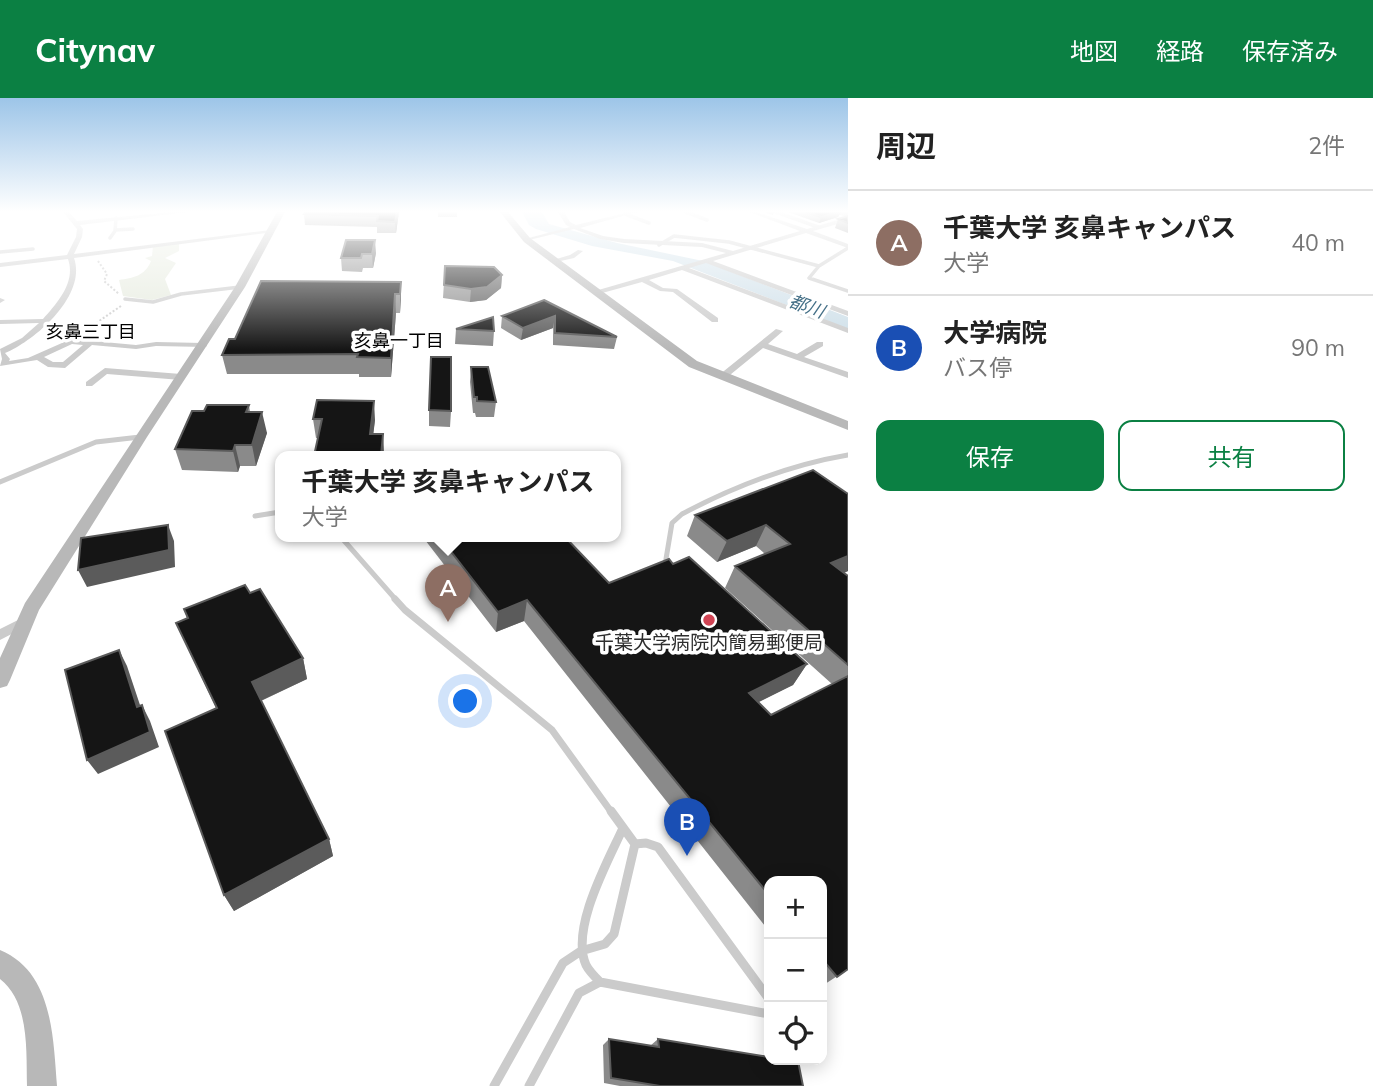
<!DOCTYPE html>
<html lang="ja">
<meta charset="utf-8">
<style>
:root{--surface:#fff;--page:#f2f2f2;--text:#222;--muted:#767676;--line:#e0e0e0;--accent:#0b8043}
body{margin:0;font-family:Mulish,"Noto Sans JP",sans-serif;background:var(--page);color:var(--text)}
.controls{position:absolute;right:21px;bottom:21px;display:grid;overflow:hidden;border-radius:14px;box-shadow:0 4px 18px #0003}
.controls button{width:63px;height:63px;display:grid;place-items:center;padding:0;border:0;border-bottom:2px solid var(--line);background:var(--surface);color:var(--text);font:35px sans-serif}
.you{position:absolute;left:466px;top:604px;width:24px;height:24px;margin:-18px;border:5px solid #fff;border-radius:50%;background:#1a73e8;box-shadow:0 0 0 10px #1a73e833}
.badge{display:grid;place-items:center;width:46px;height:46px;border-radius:50%;background:var(--accent);color:#fff;font-size:23px;font-weight:700}
.pin{position:absolute;translate:-50% -58px;filter:drop-shadow(0 2px 4px #0008)}
.pin::after{content:'';position:absolute;top:37px;width:24px;height:21px;background:inherit;clip-path:polygon(0 0,100% 0,50% 100%)}
.popup{position:absolute;left:275px;top:353px;width:346px;height:91px;box-sizing:border-box;display:grid;place-content:center;border-radius:14px;background:var(--surface);filter:drop-shadow(0 2px 5px #0005);font-size:23px;white-space:nowrap;color:var(--muted)}
.popup b{font-size:26px;color:var(--text)}
.popup::after{content:'';position:absolute;left:50%;top:100%;margin-left:-14px;border:14px solid transparent;border-top-color:var(--surface)}
.list{margin:0;padding:0;list-style:none}
h2{display:flex;justify-content:space-between;align-items:center;height:91px;margin:0;padding:0 28px;font-size:30px}
h2 small{font-size:23px;font-weight:400;color:var(--muted)}
.list li{display:grid;grid-template-columns:46px 1fr auto;gap:21px;align-items:center;box-sizing:border-box;height:105px;padding:0 28px;border-top:2px solid var(--line)}
.list b{display:block;font-size:26px;white-space:nowrap}
.list p{margin:0;font-size:23px;white-space:nowrap;color:var(--muted)}
.list em{font-size:23px;font-style:normal;color:var(--muted)}
.actions{display:flex;gap:14px;padding:21px 28px}
.actions a{flex:1;padding:16px 0;border:2px solid var(--accent);border-radius:14px;text-align:center;font-size:24px;color:var(--accent)}
.actions .main{background:var(--accent);color:#fff}
.icon{flex:none;width:38px;height:38px;fill:none;stroke:currentColor;stroke-width:2;stroke-linecap:round;stroke-linejoin:round}
.map{position:relative;flex:none;width:848px;height:988px;overflow:hidden}
header{display:flex;align-items:center;gap:42px;box-sizing:border-box;height:98px;padding:0 35px;background:var(--accent);color:#fff}
header strong{font-size:33px}
nav{display:flex;gap:38px;margin-inline-start:auto;font-size:24px}
main{display:flex}
aside{flex:1;background:var(--surface)}
.map>svg:first-child{display:block}
.green{fill:#e5eadd}
.water{fill:#ccdee8}
.lines{fill:none;stroke-linecap:round;stroke-linejoin:round}
.path{stroke:#cbcbcb;stroke-width:2;stroke-dasharray:2 2;stroke-linecap:butt}
.lane-far3{stroke:#cbcbcb;stroke-width:3.5}
.lane-far2{stroke:#cbcbcb;stroke-width:5}
.lane-far1{stroke:#cbcbcb;stroke-width:7}
.lane{stroke:#cbcbcb;stroke-width:9}
.street{fill:#cbcbcb;fill-rule:evenodd}
.secondary{fill:#b8b8b8;fill-rule:evenodd}
.highway{fill:#959595;fill-rule:evenodd}
.wall{fill:#8a8a8a}
.shaded-wall{fill:#5b5b5b}
.building{fill:#151515;stroke:#5b5b5b;stroke-width:2}
.poi-dot{fill:#d14454;stroke:#fff;stroke-width:2.5}
.labels{text-anchor:middle;dominant-baseline:central;stroke-width:7;stroke-linejoin:round;paint-order:stroke}
.far-water-label{font-size:18px;font-style:italic;fill:#457087;stroke:#fff}
.far-neighbourhood-label{font-size:18px;fill:#000;stroke:#fff}
.poi-label{font-size:19px;fill:#2e2e2e;stroke:#fff}
</style>
<header>
<strong>Citynav</strong>
<nav><a>地図</a><a>経路</a><a>保存済み</a></nav>
</header>
<main>
<div class="map">
<svg width="848" height="988" viewBox="0 0 848 988">
<rect width="100%" height="100%" fill="#fff"/>
<!-- green -->
<path class="green" d="M179,145V153L165,160L176,165L165,181L171,197L152,202L123,198L119,182C133,180 145,178 151,163L145,160L152,158L153,148Z"/>
<!-- water -->
<path class="water" d="M522,114H542L549,126L617,145L703,163L848,219V231L673,163L592,148L536,131L529,127Z"/>
<g class="lines">
<!-- path -->
<path class="path" d="M98,163L107,176L104,183L119,196
M83,234L121,208"/>
<!-- lane-far3 -->
<path class="lane-far3" d="M686,114L707,122
M776,114L818,129
M625,116L649,125
M115,132L133,131
M110,140L115,133L116,120
M659,147L674,138L729,144L819,168
M848,150L819,168L809,180L848,193
M0,154L33,151
M125,201L153,204L181,196L240,189"/>
<!-- lane-far2 -->
<path class="lane-far2" d="M0,384L96,344L140,339
M255,418L280,414
M340,438L397,503
M665,467L672,425L682,416C735,388 789,367 848,357"/>
<!-- lane-far1 -->
<path class="lane-far1" d="M395,501L405,512L552,632L612,715"/>
<!-- lane -->
<path class="lane" d="M635,746L646,745L658,749L769,901
M600,884C595,879 589,873 586,867C570,831 608,763 623,730
M494,988L563,865L581,853L605,846L614,836L635,746L611,713
M529,988L579,895L600,884L769,916"/>
<!-- street -->
<path class="street" d="M63,114H69L77,123L172,114H188L80,127L83,131L82,139L74,156L271,132L274,134L74,160C87,197 36,242 5,255L10,261L9,263L28,260L71,241L136,247L156,244L203,245L207,247L206,249L156,248L136,251L92,247L65,270L48,269L37,262L0,268L2,261L0,251L22,240L39,225L0,226V222L43,221C58,204 76,184 68,161L0,169V165L67,157L76,139L77,131ZM72,246L83,247L63,264H53L44,259Z
M558,114H564L570,124L576,127L629,114H637L580,130L603,138L624,141L702,145L733,153L800,133L749,114H756L807,131L848,119V123L813,133L848,146V150L806,135L713,163L848,213V218L706,165L689,170L848,230V235L682,172L649,182L663,190L677,191L718,220V224H712L673,194L660,193L642,184L595,197V193L726,155L702,149L624,145L600,141L574,131L525,143V141L570,129L566,127Z
M578,152L583,153L574,160L556,164L553,162L570,157Z
M0,200L5,202L0,205Z
M776,231L783,233L768,246L797,256L817,244H823V248L804,259L848,274V280L763,250L725,281H719V277Z
M105,270L181,276L185,279L181,282L107,276L92,288H86V284Z
M26,518L31,520L32,523L31,526L0,542V531Z"/>
<!-- secondary -->
<path class="secondary" d="M277,114H285L245,189L147,339L39,512L10,582L7,588L0,590V560L25,505L235,189Z
M500,114H508L530,140L697,263L848,323V332L689,269L524,144Z
M0,852C53,874 53,939 57,988H27C26,954 30,904 0,881Z"/>
<!-- highway -->
<path class="highway" d="M836,114H848V119L837,116Z"/>
</g>
<!-- wall -->
<path class="wall" d="M399,114L396,135H377V129L305,127L304,116Z
M438,114H457V119H438Z
M764,114H774L773,117Z
M788,114H841L838,119L819,125Z
M848,118V135L835,130L838,121Z
M346,142L376,155L373,170H363L362,174L342,173L341,160Z
M445,168L502,177L501,190L486,202L470,204L443,200Z
M401,184L400,215H396L391,279H359V276H227L222,257L235,241Z
M544,202L617,239L614,251L553,247V230L521,242L501,230L502,218Z
M456,231L494,233L493,248L455,246Z
M471,269L496,304L494,319H476L475,315H473L470,284Z
M249,307L250,314L267,335L256,368H240L238,374L182,372L175,351L204,313Z
M429,312L451,313L450,329L429,328Z
M313,321L375,322L373,336H383L384,358H314L318,340H316Z
M848,396V473L844,475L848,478V871L822,888V783H769V833L524,523L496,534L422,438H564L609,485L673,466L807,566L793,587L758,604L771,617L832,586L725,490L735,468L765,456L756,448L717,464L687,438L695,417Z
M250,495L303,560L307,581L261,603L329,741L333,758L234,813L224,797L216,610L176,525L187,520L184,511Z
M609,941L650,948L658,941L803,988H620L604,985L603,947Z"/>
<!-- shaded-wall -->
<path class="shaded-wall" d="M397,114H399L396,135L395,124Z
M841,114L838,119L819,125L821,119Z
M375,142L376,155L373,170L372,156Z
M502,177L501,190L486,202L470,204L471,191Z
M401,184V202L400,215V196Z
M395,196L396,215L391,279V260Z
M555,218L553,230L521,242L523,230Z
M374,303L375,322L371,356L370,336Z
M262,314L267,335L256,368L252,347Z
M383,336L384,358H381Z
M235,347L240,368L238,374L233,353Z
M168,427L174,443L175,469L87,489L78,472Z
M766,427L756,448L717,464L727,443Z
M848,458V473L818,486L831,465Z
M527,502L524,523L496,534L498,514Z
M119,552L127,568L146,625L137,609Z
M303,560L307,581L258,604L252,584Z
M807,566L793,587L737,615L749,595Z
M142,607L150,623L159,649L98,676L87,662Z
M329,741L333,758L234,813L224,797Z"/>
<!-- building -->
<path class="building" d="M305,114H397L395,124L377,123L378,118L304,116Z
M805,114H841L821,119Z
M848,118V125L838,121Z
M346,142H375L372,156H362L361,160H341Z
M445,168L494,169L502,177L487,189L471,191L444,187Z
M261,183L401,184L400,196H395L391,260L357,259L358,256L222,257L229,241H235Z
M544,202L617,239L555,235V218L523,230L502,218Z
M493,219L494,233L456,231Z
M431,259H451V313L429,312Z
M471,269H488L496,304L477,303V299H474Z
M317,302L374,303L370,336H383L381,358H314L322,321H313Z
M207,307H249L246,314H262L252,347H235L233,353L175,351L192,313H204Z
M813,372L848,396V458L831,465L848,478V567L735,468L790,446L766,427L727,443L695,417Z
M168,427L169,452L78,472L81,440Z
M439,438H564L609,485L669,461L673,466L689,459L807,566L749,595L771,617L848,578V871L837,879L822,861V783H769V797L527,502L498,514Z
M245,487L250,495L260,491L303,560L252,584L329,741L224,797L165,633L217,610L176,525L188,520L184,511Z
M119,552L137,609L142,607L150,634L87,662L65,572Z
M609,941L659,949L658,941L769,959V962H788L798,963L803,988H660L611,980Z"/>
<!-- sky -->
<linearGradient id="sky" x2="0" y2="1"><stop stop-color="#9dc5e8"/><stop offset="0.45" stop-color="#fff"/><stop offset="1" stop-color="#fff" stop-opacity="0"/></linearGradient>
<rect width="848" height="252" fill="url(#sky)"/>
<!-- markers -->
<circle class="poi-dot" cx="709" cy="522" r="7"/>
<g class="labels">
<!-- far-water labels -->
<g class="far-water-label">
<text transform="translate(807 208) rotate(20)">都川</text>
</g>
<!-- far-neighbourhood labels -->
<g class="far-neighbourhood-label">
<text x="91" y="233">亥鼻三丁目</text>
<text x="399" y="242">亥鼻一丁目</text>
</g>
<!-- poi labels -->
<g class="poi-label">
<text x="709" y="544">千葉大学病院内簡易郵便局</text>
</g>
</g>
</svg>
<div class="controls">
<button>+</button>
<button>−</button>
<button><svg class="icon" aria-label="locate" viewBox="0 0 24 24"><circle cx="12" cy="12" r="6"/><path d="M12 2v4M12 18v4M2 12h4M18 12h4"/></svg></button>
</div>
<div class="you"></div>
<div class="pin badge" style="left:448px;top:524px;background:#8d6e63">A</div>
<div class="popup"><b>千葉大学 亥鼻キャンパス</b>大学</div>
<div class="pin badge" style="left:687px;top:758px;background:#1a4fb4">B</div>
</div>
<aside>
<h2>周辺<small>2件</small></h2>
<ul class="list">
<li><span class="badge" style="background:#8d6e63">A</span><div><b>千葉大学 亥鼻キャンパス</b><p>大学</p></div><em>40 m</em></li>
<li><span class="badge" style="background:#1a4fb4">B</span><div><b>大学病院</b><p>バス停</p></div><em>90 m</em></li>
</ul>
<div class="actions"><a class="main">保存</a><a>共有</a></div>
</aside>
</main>
